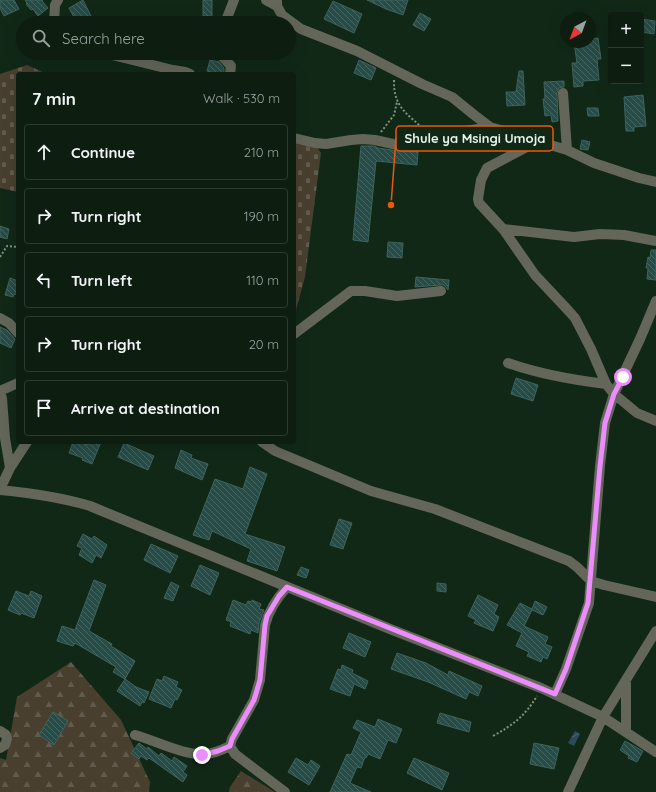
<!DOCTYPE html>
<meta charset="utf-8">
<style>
:root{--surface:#0d1e11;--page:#16271a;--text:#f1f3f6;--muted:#9aa29f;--line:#2d3c31}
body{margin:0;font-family:Quicksand,sans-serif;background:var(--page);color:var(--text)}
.controls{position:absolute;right:12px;top:12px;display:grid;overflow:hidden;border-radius:4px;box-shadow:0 4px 16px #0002}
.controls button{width:36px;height:36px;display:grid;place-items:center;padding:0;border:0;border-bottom:1px solid var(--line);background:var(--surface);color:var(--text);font:20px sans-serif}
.compass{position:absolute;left:560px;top:12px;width:36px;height:36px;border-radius:50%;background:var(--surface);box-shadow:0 4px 16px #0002;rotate:221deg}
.stop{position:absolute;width:12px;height:12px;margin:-9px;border:3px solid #eb8dfc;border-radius:50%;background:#fff}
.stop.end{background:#eb8dfc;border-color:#fff;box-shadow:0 1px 4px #0008}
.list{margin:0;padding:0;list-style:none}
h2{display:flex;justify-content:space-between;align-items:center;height:52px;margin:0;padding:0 16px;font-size:17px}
h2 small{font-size:13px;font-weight:400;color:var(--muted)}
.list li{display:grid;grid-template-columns:26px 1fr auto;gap:12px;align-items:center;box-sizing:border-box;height:56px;margin:0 8px 8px;padding:0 8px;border:1px solid var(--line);border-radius:4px}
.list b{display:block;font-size:15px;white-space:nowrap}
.list em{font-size:13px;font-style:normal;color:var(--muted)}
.icon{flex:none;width:22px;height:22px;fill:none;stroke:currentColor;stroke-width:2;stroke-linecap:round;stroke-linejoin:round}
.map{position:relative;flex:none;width:656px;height:792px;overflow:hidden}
.search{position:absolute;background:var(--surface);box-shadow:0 4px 16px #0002;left:16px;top:16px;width:280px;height:44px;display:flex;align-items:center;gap:10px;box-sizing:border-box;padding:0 14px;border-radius:22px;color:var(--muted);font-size:15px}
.panel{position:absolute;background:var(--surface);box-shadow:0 4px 16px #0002;left:16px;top:72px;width:280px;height:372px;border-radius:4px}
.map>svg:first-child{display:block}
.forest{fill:url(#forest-firs)}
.cemetery{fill:url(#cemetery-stones)}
.water{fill:url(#water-waves)}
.building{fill:url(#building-back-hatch);stroke:#3e635d}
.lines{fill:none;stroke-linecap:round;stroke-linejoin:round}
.path{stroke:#809283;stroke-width:2;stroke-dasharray:2 2;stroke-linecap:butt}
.minor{stroke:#636659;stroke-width:10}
.route{stroke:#eb8dfc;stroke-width:5}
.leader{fill:none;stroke:#e8590c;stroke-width:1.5}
.callout-dot{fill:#e8590c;stroke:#112817;stroke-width:1.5}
.callout{fill:#112817;stroke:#e8590c;stroke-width:1.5}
.callout-label{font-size:13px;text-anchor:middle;font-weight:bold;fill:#e8f6ea}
</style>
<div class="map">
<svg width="656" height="792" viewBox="0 0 656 792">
<defs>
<pattern id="forest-firs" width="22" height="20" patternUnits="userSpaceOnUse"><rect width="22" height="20" fill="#483f2f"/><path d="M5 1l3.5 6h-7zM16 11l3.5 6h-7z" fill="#625b4d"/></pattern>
<pattern id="cemetery-stones" width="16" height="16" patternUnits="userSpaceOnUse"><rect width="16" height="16" fill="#483f2f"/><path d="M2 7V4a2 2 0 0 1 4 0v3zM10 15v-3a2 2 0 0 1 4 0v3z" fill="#625b4d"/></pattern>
<pattern id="water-waves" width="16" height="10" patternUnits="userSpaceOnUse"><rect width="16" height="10" fill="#294c57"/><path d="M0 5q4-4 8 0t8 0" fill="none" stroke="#48666f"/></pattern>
<pattern id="building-back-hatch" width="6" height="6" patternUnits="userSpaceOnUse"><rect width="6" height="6" fill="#274c47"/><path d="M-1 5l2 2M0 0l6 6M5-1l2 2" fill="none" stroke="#466662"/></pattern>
</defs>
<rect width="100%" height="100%" fill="#112817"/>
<!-- forest -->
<path class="forest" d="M71,662L121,720L150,782L149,792H0V758L6,760L17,697Z
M241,771L275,792H229L230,787Z"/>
<!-- cemetery -->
<path class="cemetery" d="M27,65L47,74H18V192L0,188V74Z
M294,142L315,144L321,153L305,277L294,317Z"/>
<!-- water -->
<path class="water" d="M575,731L580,734L574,746L568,743Z"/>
<!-- building -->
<path class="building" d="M0,0H14L19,9L4,16L0,8Z
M25,0H43L42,1L48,8L38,16L33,9L31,10L26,4L27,3Z
M83,0L92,18L84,23H77L69,8Z
M203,0H212V16H203Z
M367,0H408L403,15L386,9Z
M333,1L362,14L354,33L324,19Z
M420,13L431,19L424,31L413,25Z
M641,19L655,21L654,34L641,32Z
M598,38L601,59H597L599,80L583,81V86L574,87L572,63H577L574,42H590V39Z
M210,60L219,62L224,68V74H211V72L207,71Z
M359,60L376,68L371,80L354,73Z
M519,71H523L525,105L507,106L506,92H516Z
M564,81V87L559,88L557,93L558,121L552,122L551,115L545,116L543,99H545L544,82Z
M643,95L646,126L634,127V131H626L624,97Z
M587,108H598L599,116H588Z
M582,140L590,142L588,150L580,149Z
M361,146H374L378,148L392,150L418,152L417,165L376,161L368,242L353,240Z
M0,226L9,229L7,239L0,237Z
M388,242L403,243L402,258L387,257Z
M651,250H656V280L647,279L648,268H646L648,257L650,258Z
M416,277L449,280L448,290L444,285H441L415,287Z
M10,278L18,281V295L14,294L13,297L5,295Z
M0,327L7,330L15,339L11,348L0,343Z
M516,378L538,385L533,401L511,394Z
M73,442H79L88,445L90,442H101L92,464L82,460L83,458L69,453Z
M124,443L154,456L148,470L118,457Z
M181,450L192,455L191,458L208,464L202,480L175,468Z
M250,467L267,474L245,534L285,547L277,571L247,561L251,549L212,531L209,540L193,535L215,479L243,489Z
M339,519L352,523L343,549L330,545Z
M83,534L92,539L94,536L107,545L101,558L96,555L92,563L79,555L82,548L77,546Z
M151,544L178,556L170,573L144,560Z
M200,565L219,573L210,595L191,586Z
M301,567L309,570L306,578L297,575Z
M94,580L106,585L89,631L112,644L111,646L135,661L125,679L113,672L116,667L75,643L73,646L57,641L62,626L75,630Z
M171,582L179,586L173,601L164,598Z
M437,583L446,584V592L437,591Z
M16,591L29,596L31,591L42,596L34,618L21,613L20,615L8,610Z
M478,595L498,605L494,614L499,617L493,631L474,623L476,620L468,616Z
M233,600L246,605L248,601L252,602V600L261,604L259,609L264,610L259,623L258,633L251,630L250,634L230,626L231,622L226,620Z
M535,601L547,607L543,615L532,610L524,626L548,637L545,644L552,647L547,659L543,657L541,662L527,656L529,652L516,646L522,633L507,625L520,603L532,609Z
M349,633L371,642L365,657L343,648Z
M397,653L426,663L448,675L449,671L482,686L478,696L469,692L466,699L428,682L391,669Z
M342,665L353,670L352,673L368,681L365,689L354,684L350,696L330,689L338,669L341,670Z
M164,676L178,682L176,687L182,690L177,700L175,699L171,708L149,699L157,679L162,681Z
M125,679L136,687L149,692L144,703L142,702L140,706L117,691Z
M53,712L68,721L54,745L39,735Z
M440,713L471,722L469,732L437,723Z
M378,719L402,729L396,743L388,740L380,759L368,754L366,758L365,757L361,768L357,767L350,783L371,792H330L347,754L351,755L361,732L353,728L357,720L375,727Z
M625,741L643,751L637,762L628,758L629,756L620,750Z
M139,743L147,749L148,747L159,756L161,753L172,761L174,757L187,766L183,772L187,775L183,782L149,758L147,760L141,756L139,759L131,753Z
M534,743L559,748L554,769L530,764Z
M296,758L308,765L311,760L320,766L309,785L288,772Z
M414,758L449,773L442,790L407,773Z"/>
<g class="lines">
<!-- path -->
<path class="path" d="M394,80C393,110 411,115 427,133
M381,132L394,115L397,102
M0,257L7,246L18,247
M493,736C513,725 525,716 537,696"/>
<!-- minor -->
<path class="minor" d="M266,0L277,6
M277,0V6L282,15L301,29L357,51L422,84L452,97L473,114L490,127L567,150L594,163L639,178L656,182
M54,23L55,5L58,0
M225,23L234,0
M104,53L173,70L185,72L190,74
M219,53L231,66L230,74
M563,93L567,150
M294,138L315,143L326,144L351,140L363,139L375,140L393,144L422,146L454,133L490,127
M538,141L487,168L481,180L478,199L479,203L503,229L535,275L566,308L575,318L591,349L606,384L614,394L637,413L656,421
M503,229L574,237L600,234L624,235L656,241
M0,318L9,323L18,333
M294,334L351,291H365L397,296L441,291
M508,363C539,374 573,380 606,384
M0,391L18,383
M0,393L2,398L5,438L10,468
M262,442L275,451L371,491L435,509L569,561L577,567L591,581L604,585L656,597
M0,489L10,468L27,442
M0,490C31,493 60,497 90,506L390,629L541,688L603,717L656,752
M555,694L566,669L589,603L600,466L605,423L614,394L640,339L656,301
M0,731L6,735L7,739L5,745L0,748
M626,732V680
M135,735C154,740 185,756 204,754C213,754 222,750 230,746
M285,792L235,754L230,746L232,739L254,700L260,680L265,625C269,610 277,598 287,587
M568,792L603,717L656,631"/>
</g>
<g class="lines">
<!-- route -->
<path class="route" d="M202,755L218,751L230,746L232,739L254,700L260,680L265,625L267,616L279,596L287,587L555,694L566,669L588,603L600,466L605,423L614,394L623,377"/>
</g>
<!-- callouts -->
<path class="leader" d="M391 205L396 138"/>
<circle class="callout-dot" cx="391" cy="205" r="4"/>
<rect class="callout" x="396" y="126" width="157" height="25" rx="4"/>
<g class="callout-label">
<text x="475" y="143">Shule ya Msingi Umoja</text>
</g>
</svg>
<div class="controls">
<button>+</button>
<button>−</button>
</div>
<svg class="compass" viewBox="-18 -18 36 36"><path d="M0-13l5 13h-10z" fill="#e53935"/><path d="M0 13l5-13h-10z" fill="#9aa29f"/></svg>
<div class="stop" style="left:623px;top:377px"></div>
<div class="stop end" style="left:202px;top:755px"></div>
<div class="search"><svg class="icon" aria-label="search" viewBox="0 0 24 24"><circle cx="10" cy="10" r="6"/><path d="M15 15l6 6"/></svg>Search here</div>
<section class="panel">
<h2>7 min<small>Walk · 530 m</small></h2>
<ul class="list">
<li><svg class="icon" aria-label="ahead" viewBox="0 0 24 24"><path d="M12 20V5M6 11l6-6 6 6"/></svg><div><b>Continue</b></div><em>210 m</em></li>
<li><svg class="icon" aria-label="right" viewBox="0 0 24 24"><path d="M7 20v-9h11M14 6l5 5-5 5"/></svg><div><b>Turn right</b></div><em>190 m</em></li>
<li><svg class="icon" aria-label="left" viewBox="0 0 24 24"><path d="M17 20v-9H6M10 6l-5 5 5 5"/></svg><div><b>Turn left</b></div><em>110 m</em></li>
<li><svg class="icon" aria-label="right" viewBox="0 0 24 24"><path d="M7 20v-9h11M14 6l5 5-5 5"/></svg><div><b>Turn right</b></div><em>20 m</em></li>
<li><svg class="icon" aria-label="arrive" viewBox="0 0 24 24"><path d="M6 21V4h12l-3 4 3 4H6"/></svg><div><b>Arrive at destination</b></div></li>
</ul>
</section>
</div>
